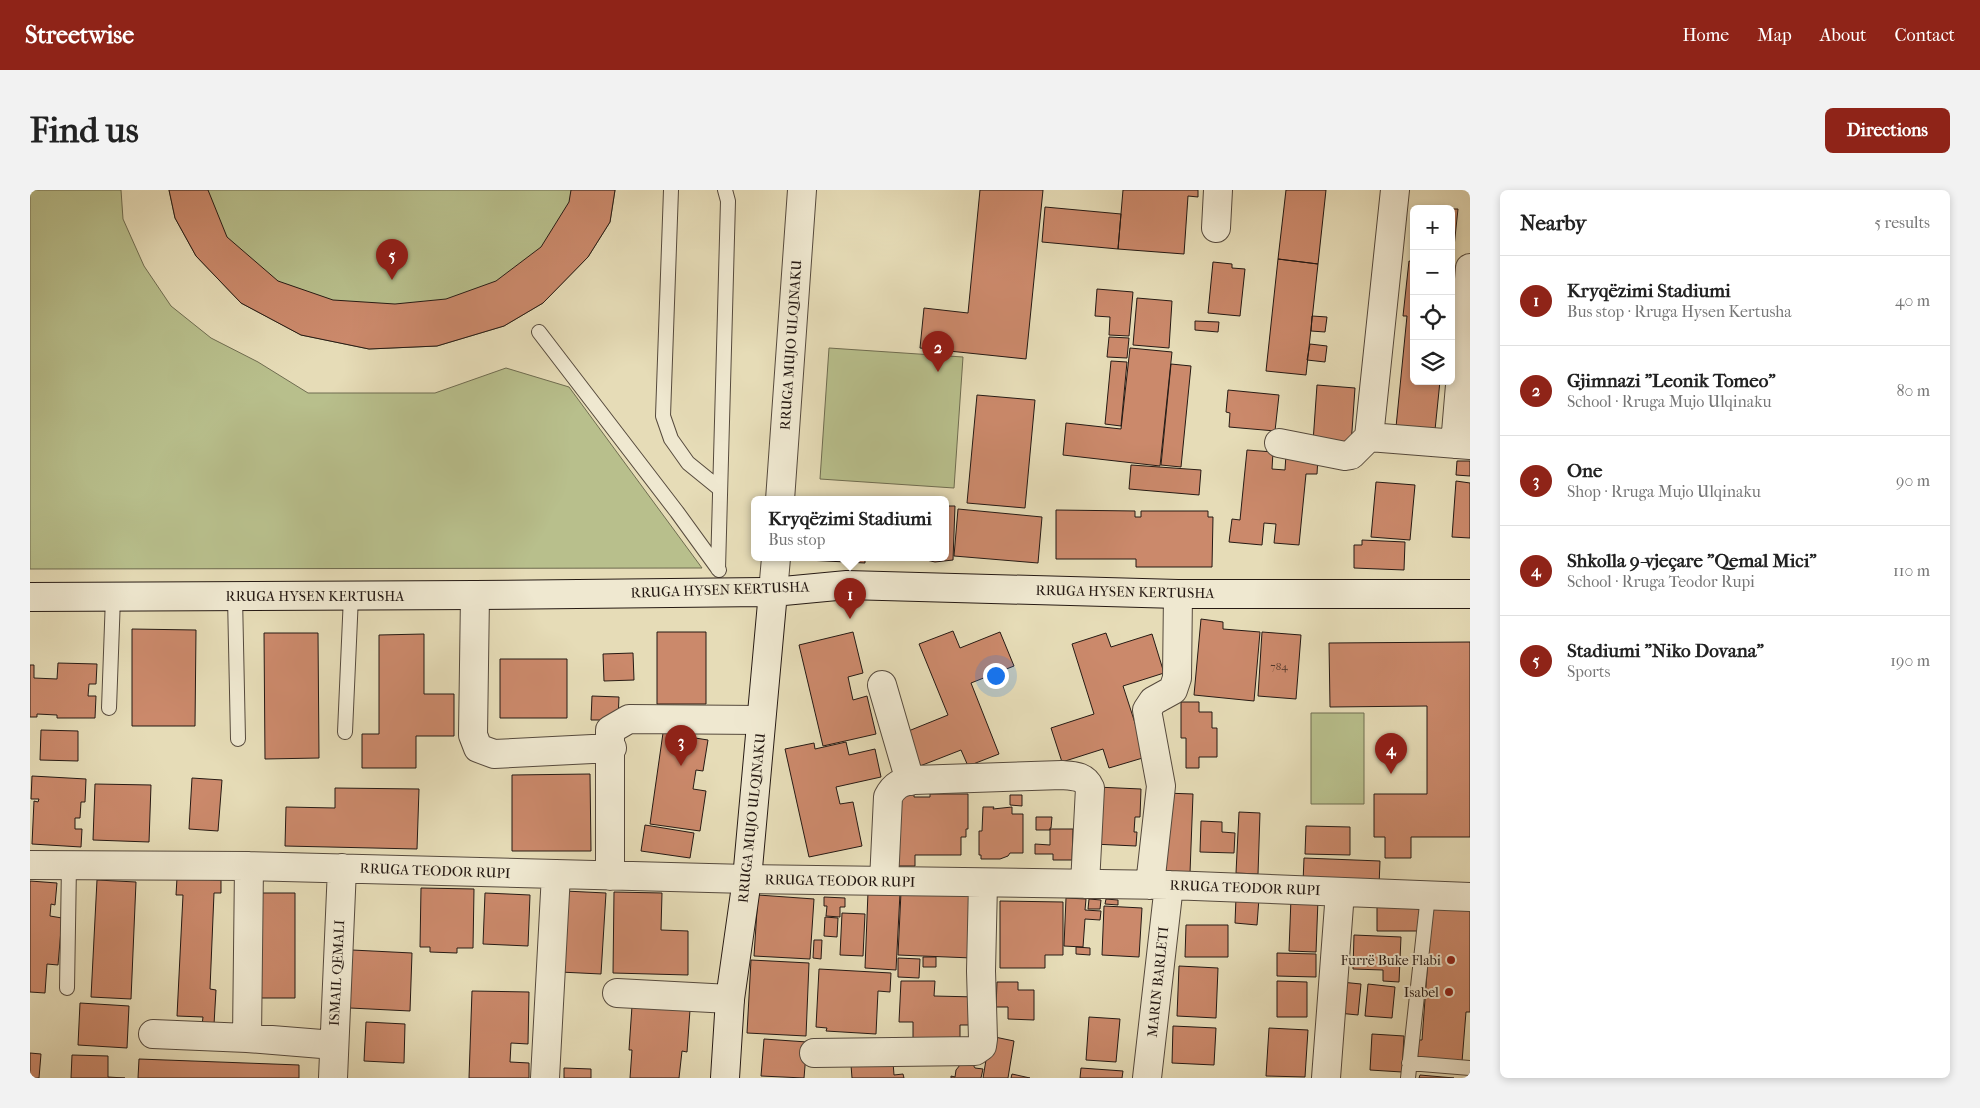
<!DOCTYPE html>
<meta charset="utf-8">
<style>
:root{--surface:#fff;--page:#f2f2f2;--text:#222;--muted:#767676;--line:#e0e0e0;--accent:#8f2418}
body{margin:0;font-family:"IM FELL French Canon",serif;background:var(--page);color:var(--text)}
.controls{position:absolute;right:15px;top:15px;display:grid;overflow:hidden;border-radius:8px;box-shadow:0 2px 8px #0003}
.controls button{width:45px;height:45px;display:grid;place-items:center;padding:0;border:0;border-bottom:1px solid var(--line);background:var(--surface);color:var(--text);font:25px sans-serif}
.you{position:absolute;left:965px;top:485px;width:18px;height:18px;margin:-12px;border:4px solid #fff;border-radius:50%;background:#1a73e8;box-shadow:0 0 0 8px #1a73e833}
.badge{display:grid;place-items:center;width:32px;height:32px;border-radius:50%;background:var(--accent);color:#fff;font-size:16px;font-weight:700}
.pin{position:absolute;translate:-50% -41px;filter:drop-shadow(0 1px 2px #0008)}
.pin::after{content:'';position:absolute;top:26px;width:18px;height:15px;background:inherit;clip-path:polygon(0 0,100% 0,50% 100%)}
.popup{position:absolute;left:721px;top:306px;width:198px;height:65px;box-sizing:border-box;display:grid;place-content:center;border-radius:8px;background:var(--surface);filter:drop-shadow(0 1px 4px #0005);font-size:16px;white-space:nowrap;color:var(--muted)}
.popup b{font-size:19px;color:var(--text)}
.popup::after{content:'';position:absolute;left:50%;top:100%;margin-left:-10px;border:10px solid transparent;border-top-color:var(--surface)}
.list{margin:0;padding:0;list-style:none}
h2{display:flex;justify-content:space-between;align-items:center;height:65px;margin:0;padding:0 20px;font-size:21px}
h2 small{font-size:16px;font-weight:400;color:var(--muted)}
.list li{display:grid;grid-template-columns:32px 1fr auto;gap:15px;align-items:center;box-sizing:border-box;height:90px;padding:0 20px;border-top:1px solid var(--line)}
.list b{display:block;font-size:19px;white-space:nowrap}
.list p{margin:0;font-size:16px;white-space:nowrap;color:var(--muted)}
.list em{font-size:16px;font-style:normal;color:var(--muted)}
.icon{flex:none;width:28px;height:28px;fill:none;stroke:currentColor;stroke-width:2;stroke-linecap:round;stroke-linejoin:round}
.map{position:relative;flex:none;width:1440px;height:888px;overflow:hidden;border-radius:8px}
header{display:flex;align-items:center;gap:30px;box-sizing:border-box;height:70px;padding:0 25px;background:var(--accent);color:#fff}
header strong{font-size:24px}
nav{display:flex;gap:28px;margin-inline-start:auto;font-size:18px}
.intro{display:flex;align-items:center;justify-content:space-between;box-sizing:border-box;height:120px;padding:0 30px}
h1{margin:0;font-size:35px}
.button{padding:12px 22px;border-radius:8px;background:var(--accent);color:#fff;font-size:18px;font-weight:700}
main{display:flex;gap:30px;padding:0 30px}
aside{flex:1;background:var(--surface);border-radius:8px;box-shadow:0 2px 8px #0003}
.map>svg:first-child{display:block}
.green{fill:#b8bf8c;stroke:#6f6c50}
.building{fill:#cb896b;stroke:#261a14}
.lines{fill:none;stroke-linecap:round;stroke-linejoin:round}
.service-casing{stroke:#564a3d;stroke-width:16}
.minor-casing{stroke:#564a3d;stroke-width:30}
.tertiary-casing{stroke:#564a3d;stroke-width:30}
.secondary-casing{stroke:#261a14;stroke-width:30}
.service{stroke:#efe8d0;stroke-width:14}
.minor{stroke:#efe8d0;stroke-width:28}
.tertiary{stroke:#efe8d0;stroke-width:28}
.secondary{stroke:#efe8d0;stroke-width:28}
.poi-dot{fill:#8f2418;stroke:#efe8d0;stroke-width:2}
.labels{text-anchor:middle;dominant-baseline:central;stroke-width:4;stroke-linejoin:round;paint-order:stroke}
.number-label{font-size:11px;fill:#4f362a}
.street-label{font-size:14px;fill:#261a14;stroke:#efe8d0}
.poi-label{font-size:14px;fill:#261a14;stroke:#efe8d0;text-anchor:end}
</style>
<header>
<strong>Streetwise</strong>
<nav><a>Home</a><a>Map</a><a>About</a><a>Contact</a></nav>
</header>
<div class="intro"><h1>Find us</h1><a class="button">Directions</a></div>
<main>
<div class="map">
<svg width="1440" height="888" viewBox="0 0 1440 888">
<rect width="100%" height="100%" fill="#e6dcb7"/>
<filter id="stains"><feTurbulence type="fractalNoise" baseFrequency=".004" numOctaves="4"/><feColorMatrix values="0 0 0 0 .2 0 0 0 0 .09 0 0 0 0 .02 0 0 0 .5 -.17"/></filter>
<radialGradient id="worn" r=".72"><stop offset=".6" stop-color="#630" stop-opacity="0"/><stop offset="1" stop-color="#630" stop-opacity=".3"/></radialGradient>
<!-- green -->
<path class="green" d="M0,0H91L93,29L114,76L141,116L181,148L228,172L278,203H405L476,178L539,197L672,378L0,379Z
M139,0H585L580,32L558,67L513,113L474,136L407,156L339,159L271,145L211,113L166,66L145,28Z
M799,158L933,167L924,298L790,289Z
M1281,523H1334V614H1281Z"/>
<!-- building -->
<path class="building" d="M139,0H178L197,47L248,91L303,110L365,114L416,109L466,91L511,57L539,12L541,0H585L580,32L558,67L513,113L474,136L407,156L339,159L271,145L211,113L166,66L145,28Z
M950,0H1013L996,169L890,158L894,118L938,123Z
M1093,0H1168V7L1158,6L1154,64L1088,59Z
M1256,0H1296L1288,74L1248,69Z
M1389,16L1420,19H1388Z
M1015,17L1091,24L1088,59L1012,52Z
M1421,19H1428L1422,76H1429L1423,131Z
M1384,65V191H1410L1405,240L1366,237L1377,126H1373L1379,71L1383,72Z
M1248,69L1288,74L1276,185L1236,181Z
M1183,72L1202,74V78L1215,79L1210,126L1178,123Z
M1067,99L1103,102L1099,146L1079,145L1080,127L1065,126Z
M1107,108L1142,111L1139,158L1103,155Z
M1282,126L1297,127L1295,142L1281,141Z
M1165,131L1189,132L1188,142L1165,140Z
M1079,147L1099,148L1097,168L1077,167Z
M1280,154L1297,156L1295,172L1277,170Z
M1100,158L1142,162L1130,276L1033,265L1036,233L1091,239Z
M1081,171L1097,172L1091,236L1075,234Z
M1141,174L1161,176L1151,277L1131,275Z
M1287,195L1325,198L1321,255L1283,252Z
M1198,200L1249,205L1245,241L1199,237L1200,223L1196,222Z
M947,205L1005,210L995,318L937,313Z
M1217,260L1243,262L1242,279L1255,280L1256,264L1288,267L1287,284H1276L1269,355L1244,353L1246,334L1234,333L1232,355L1199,352L1202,329L1210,330Z
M1427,271H1440V286L1426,285Z
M1101,275L1171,280L1169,305L1099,299Z
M1426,291L1440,293V348L1422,347Z
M1346,292L1385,295L1380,350L1341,347Z
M915,316H925L923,370L905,372L892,369V368H915Z
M928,319L1012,327L1008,373L924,366Z
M1026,320L1105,321V327H1111V321H1178V327H1183L1182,377H1106V369H1026Z
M1332,350L1375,352L1374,380L1324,378V355H1332Z
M778,368H835V373L777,370Z
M1171,429L1193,432V439L1230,442L1224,511L1164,505Z
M102,439L166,440L165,536H102Z
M923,441L930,458L970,442L984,476L941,493L969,564L938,576L931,560L890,576L876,542L918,525L889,454Z
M627,442H676V514H627Z
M823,442L833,483L818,487L823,510L837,506L846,544L793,556L769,455Z
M1232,442L1271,445L1266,509L1228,506Z
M234,443H288L289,568L235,569Z
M1076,443L1081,457L1122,444L1134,483L1093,496L1116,567L1079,578L1073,559L1032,572L1021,538L1064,524L1042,454Z
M394,444V504H424V546H386V578H332V544H349V445Z
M1440,452V647H1381V668H1355V647H1344V604H1397V516L1300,517L1299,453Z
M603,463L604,490L574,491L573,464Z
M470,469H537V528H470Z
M28,473L67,474L66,494H59L58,506H66L65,528H27V525L7,524V527H0V475H4V488L27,489Z
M562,506L589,507L588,530H561Z
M1151,512H1169V522H1182V538H1187V567H1169V578H1156V548H1151Z
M11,540L48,541V571L10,570Z
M633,543L678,550L673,581L666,580L663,599L676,601L670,641L620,634Z
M816,552L819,565L845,559L851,587L806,597L810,614L823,612L832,656L779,667L755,559L784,553L785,559Z
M560,584L561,661H482V585Z
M2,586L56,589L55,612H51L50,628H45V639H52L51,657L2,654L4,611L8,612L9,609H1Z
M162,588L192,590L188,641L159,639Z
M65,594L121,595L119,652L63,650Z
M1066,597L1111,599L1110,627H1105L1104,642H1107L1106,656L1063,654Z
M305,598L389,599L387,659L255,656L256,617L305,618Z
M1134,603L1163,604L1160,683L1131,682Z
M866,604H884V607H900V604H938V639H936V647H931V665H885V676H868Z
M980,605H992V616L980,615Z
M953,617H964L963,619L982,617V624H993V663H980L978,666L970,669H951V665H949V641H952Z
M1209,622L1230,623L1228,684L1206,683Z
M1006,627H1022L1021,638H1020V640H1006Z
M1171,631L1192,632V642L1205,643L1204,663L1170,662Z
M615,635L664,643L660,668L611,661Z
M1276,636L1320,637V665L1275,664Z
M1020,639H1043L1042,670H1023V664H1005V654L1020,655Z
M1274,668L1350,671L1349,696L1273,693Z
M147,688L191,690V703H184L180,799L186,800L184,835H172L173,827L147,826L153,705H146Z
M67,690L106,692L101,809L61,807Z
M0,691L27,693L25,715L21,714L20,726L32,728L28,775L17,774L15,803L0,802Z
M391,698L444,699L443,758H427V763L400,762V757H390Z
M535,701L576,703L571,784L530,782Z
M584,702L632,703L631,740L658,741V785L583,783Z
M838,702L870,703L866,780L835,778Z
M871,702L945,705L942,768L868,765Z
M225,703H265V808H225Z
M455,703L500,705L498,756L453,754Z
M728,705L784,709L780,769L724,766Z
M794,707L815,708V717H810V727L796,726L797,716H794Z
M1206,707L1229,708L1227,735L1205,733Z
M1036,708L1056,709L1055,720L1071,721L1070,730L1055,729L1053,757L1034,756Z
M1261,708L1288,710L1286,762L1259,761Z
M1059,709L1071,710L1070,719H1058Z
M1076,709L1088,710V715L1075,714Z
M970,711L1033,712V765H1015V778H970Z
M1347,711L1391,712V741H1347Z
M1402,715L1440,718V822H1436L1432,872L1385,871L1387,850H1392Z
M1074,716L1112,718L1109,767L1072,765Z
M812,723L835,724L833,766L810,765Z
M795,727L808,728L807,747L794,746Z
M1156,735H1198V767H1155Z
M1324,745L1371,747L1369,792L1353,791V780L1323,779Z
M784,750H792L791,769L783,768Z
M1046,757L1060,758V765L1046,764Z
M322,760L382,763L380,821L320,818Z
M1247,763L1286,764V787L1247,786Z
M893,767H906V777H893Z
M868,768L890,769L889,788L868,787Z
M721,770L779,773L776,846L717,843Z
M1149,776L1188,778L1186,828L1147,826Z
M789,779L861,783L860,802L848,801L846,844L796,841L797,838L786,837Z
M871,791H905L904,806L947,807V835H930V856L883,855V832H869Z
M1247,791L1277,792V827H1247Z
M967,792H988V800H1004V830L978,829V817H966Z
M1311,792L1331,794L1328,825L1308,823Z
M1338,794L1365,797L1362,828L1335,826Z
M442,801L499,802L498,854L481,853L480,872L499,873V888H439Z
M50,813L99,816L97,858L48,855Z
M602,816L660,820L657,862L652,861L649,888H600L602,860H599Z
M1059,827L1090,829L1086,872L1056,870Z
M336,832L375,834L374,873L334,871Z
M1143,836L1186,838L1184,875L1142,873Z
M1239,838L1278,840L1275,887L1236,886Z
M1342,844L1374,846L1372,882L1340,880Z
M960,846L984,851L978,888H953Z
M734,849L777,852L774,888L731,886Z
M0,863L11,864L9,888H0Z
M42,865L78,866V887L95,888H41Z
M109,869L269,875V888H108Z
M863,872L864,885L873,884L874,888H822L821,875Z
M942,873L945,878L953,879L951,888H921V886L925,887L926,880L930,875Z
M534,878L561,879V888H534Z
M1051,878L1093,881L1092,888H1050Z
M982,884L1000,888H981Z
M1390,885L1424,888H1389Z"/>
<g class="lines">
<!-- service casing -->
<g class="service-casing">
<path id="service" d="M641,0L633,226L641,249L658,273L690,299
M509,142L647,322L689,380
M688,379L698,11L695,0
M205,407L208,549
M79,518L83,407
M315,542L321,406
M37,798L39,675
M1379,873L1440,878
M1378,888L1398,705"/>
</g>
<!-- minor casing -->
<g class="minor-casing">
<path id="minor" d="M1186,38L1188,0
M1339,247L1365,0
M1249,253L1315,266L1321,265L1339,247L1440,255
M1425,254L1440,78
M445,405L443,545L448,558L464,564L582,558
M852,495L880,591
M0,675L219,676L717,689L1139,695L1440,707
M580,686V540L599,529L731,530
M854,691L858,607C864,595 871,592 884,590L1032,585C1045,586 1055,586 1060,598L1055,694
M1120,695L1131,596L1117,520L1123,511L1143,500L1147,488L1148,404
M587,803L700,809
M123,844L217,848L304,855
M217,848L219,676
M784,863L945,861L952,856L953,849L951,781L953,693
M303,888L312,678
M515,888L526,684
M1117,888L1139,695
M1296,888L1310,702"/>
</g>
<!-- tertiary casing -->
<g class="tertiary-casing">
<path id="tertiary" d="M750,310L772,0
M743,402L746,368"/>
</g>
<!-- secondary casing -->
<g class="secondary-casing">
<path id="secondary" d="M0,407L445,405L743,402L817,395L1148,404H1440
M695,888L700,809L717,689L743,402"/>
</g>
<!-- service -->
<use href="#service" class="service"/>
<!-- minor -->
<use href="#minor" class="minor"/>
<!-- tertiary -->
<use href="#tertiary" class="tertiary"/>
<!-- secondary -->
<use href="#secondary" class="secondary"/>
</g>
<!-- markers -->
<g class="poi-dot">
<circle cx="1421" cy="770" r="5"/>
<circle cx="1419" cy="802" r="5"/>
</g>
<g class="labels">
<!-- number labels -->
<g class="number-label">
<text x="1249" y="476">784</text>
</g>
<!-- street labels -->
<g class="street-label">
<text transform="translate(761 155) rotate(-86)">RRUGA MUJO ULQINAKU</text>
<text transform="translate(690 400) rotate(-2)">RRUGA HYSEN KERTUSHA</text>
<text transform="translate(1095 402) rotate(1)">RRUGA HYSEN KERTUSHA</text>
<text x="285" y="406">RRUGA HYSEN KERTUSHA</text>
<text transform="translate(722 628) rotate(-84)">RRUGA MUJO ULQINAKU</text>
<text transform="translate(405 681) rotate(2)">RRUGA TEODOR RUPI</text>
<text transform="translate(810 691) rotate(1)">RRUGA TEODOR RUPI</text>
<text transform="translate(1215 698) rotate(2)">RRUGA TEODOR RUPI</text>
<text transform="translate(307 783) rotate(-87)">ISMAIL QEMALI</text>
<text transform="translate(1128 792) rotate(-84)">MARIN BARLETI</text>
</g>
<!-- poi labels -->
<g class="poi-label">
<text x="1411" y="770">Furrë Buke Flabi</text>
<text x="1409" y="802">Isabel</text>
</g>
</g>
<rect width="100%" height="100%" filter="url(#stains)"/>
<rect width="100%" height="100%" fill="url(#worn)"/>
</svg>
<div class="controls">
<button>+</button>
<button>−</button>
<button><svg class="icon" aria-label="locate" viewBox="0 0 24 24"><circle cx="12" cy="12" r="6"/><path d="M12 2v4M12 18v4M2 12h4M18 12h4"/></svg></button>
<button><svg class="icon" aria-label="layers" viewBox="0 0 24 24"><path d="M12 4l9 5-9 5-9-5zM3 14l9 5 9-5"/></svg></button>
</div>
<div class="you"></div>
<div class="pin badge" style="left:820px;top:429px">1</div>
<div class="popup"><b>Kryqëzimi Stadiumi</b>Bus stop</div>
<div class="pin badge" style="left:908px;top:182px">2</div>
<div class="pin badge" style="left:651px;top:576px">3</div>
<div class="pin badge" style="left:1361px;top:584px">4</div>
<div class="pin badge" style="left:362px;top:90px">5</div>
</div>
<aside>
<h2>Nearby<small>5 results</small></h2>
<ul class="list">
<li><span class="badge">1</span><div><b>Kryqëzimi Stadiumi</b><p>Bus stop · Rruga Hysen Kertusha</p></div><em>40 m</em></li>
<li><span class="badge">2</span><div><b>Gjimnazi &quot;Leonik Tomeo&quot;</b><p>School · Rruga Mujo Ulqinaku</p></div><em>80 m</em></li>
<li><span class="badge">3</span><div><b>One</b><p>Shop · Rruga Mujo Ulqinaku</p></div><em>90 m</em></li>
<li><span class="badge">4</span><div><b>Shkolla 9-vjeçare &quot;Qemal Mici&quot;</b><p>School · Rruga Teodor Rupi</p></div><em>110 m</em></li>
<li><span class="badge">5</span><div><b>Stadiumi &quot;Niko Dovana&quot;</b><p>Sports</p></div><em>190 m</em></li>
</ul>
</aside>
</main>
